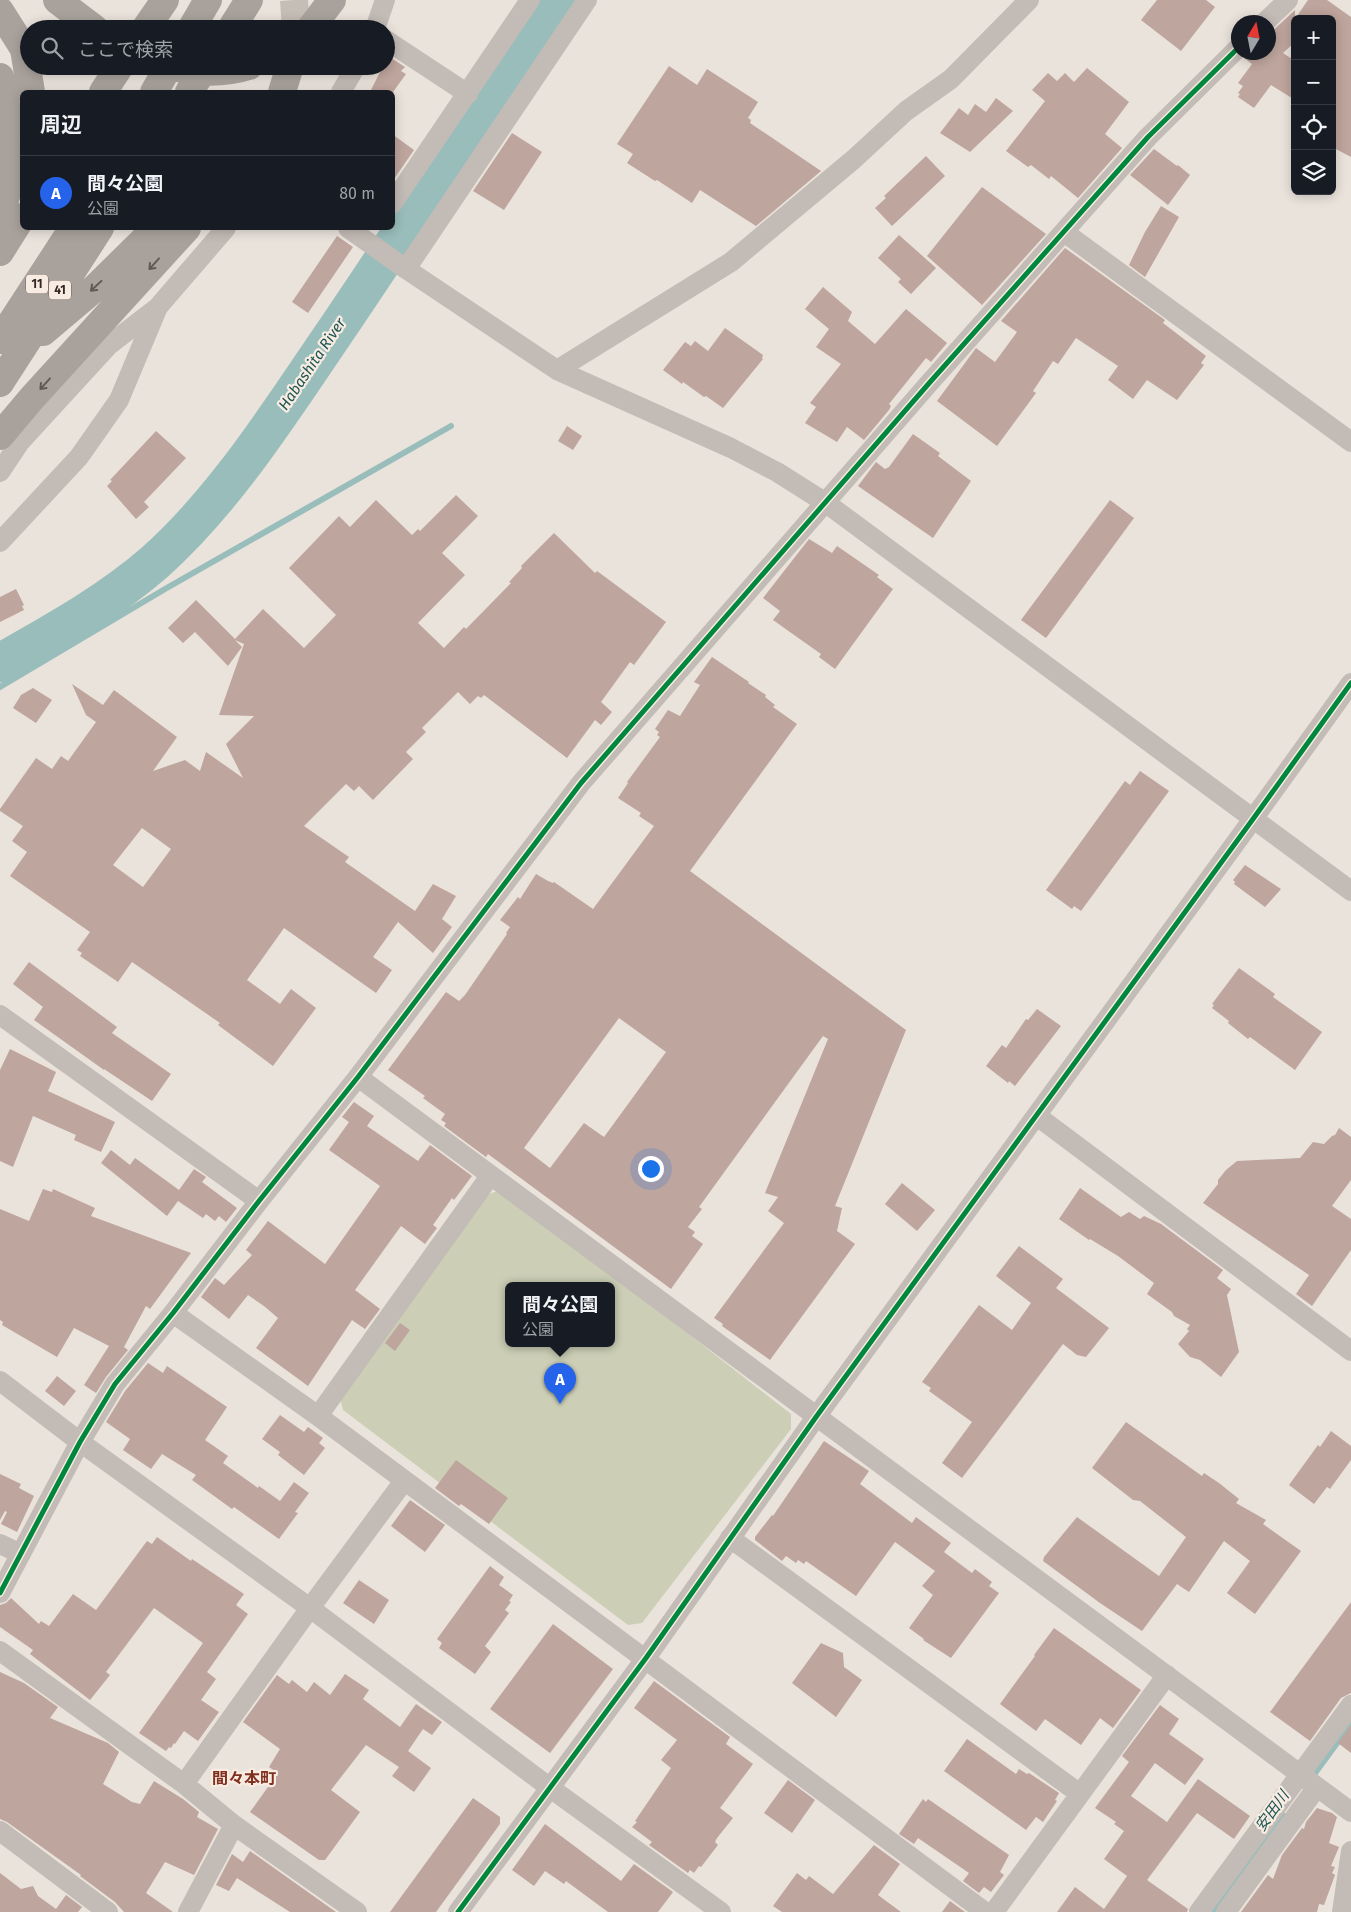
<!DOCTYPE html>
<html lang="ja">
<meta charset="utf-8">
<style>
:root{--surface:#171b24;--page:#242831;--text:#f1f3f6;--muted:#9ea1a6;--line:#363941;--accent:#2563eb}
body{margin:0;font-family:"Fira Sans","Noto Sans JP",sans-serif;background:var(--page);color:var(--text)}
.controls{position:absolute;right:15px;top:15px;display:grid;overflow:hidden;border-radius:8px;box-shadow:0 2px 12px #0003}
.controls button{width:45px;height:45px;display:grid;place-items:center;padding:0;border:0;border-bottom:1px solid var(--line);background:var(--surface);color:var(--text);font:25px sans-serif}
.compass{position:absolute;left:1231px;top:15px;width:45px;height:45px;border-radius:50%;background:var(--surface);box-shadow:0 2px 12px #0003;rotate:10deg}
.you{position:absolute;left:650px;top:1168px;width:18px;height:18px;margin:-12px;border:4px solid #fff;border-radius:50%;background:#1a73e8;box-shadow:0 0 0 8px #1a73e833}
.badge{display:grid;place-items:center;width:32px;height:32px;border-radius:50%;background:var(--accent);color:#fff;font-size:16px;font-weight:700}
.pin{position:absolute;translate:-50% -41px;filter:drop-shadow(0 1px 2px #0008)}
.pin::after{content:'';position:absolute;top:26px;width:18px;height:15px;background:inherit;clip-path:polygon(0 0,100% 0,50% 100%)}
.popup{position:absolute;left:505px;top:1282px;width:110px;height:65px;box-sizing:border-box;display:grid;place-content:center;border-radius:8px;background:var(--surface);filter:drop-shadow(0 1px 4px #0005);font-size:16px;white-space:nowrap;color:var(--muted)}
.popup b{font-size:19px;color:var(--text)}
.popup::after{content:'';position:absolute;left:50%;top:100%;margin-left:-10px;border:10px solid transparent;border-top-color:var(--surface)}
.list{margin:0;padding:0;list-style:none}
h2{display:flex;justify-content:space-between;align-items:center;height:65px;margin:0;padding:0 20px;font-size:21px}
h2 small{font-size:16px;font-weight:400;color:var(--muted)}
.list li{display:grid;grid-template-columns:32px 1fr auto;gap:15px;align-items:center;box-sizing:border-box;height:75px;padding:0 20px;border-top:1px solid var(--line)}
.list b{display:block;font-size:19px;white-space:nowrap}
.list p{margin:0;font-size:16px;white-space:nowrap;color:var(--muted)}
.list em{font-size:16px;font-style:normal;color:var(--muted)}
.icon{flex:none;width:28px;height:28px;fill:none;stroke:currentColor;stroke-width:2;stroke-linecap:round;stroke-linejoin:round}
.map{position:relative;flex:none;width:1351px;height:1912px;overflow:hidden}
.search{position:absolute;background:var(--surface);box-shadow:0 2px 12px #0003;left:20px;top:20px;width:375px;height:55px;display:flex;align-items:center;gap:12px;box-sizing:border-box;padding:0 18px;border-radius:28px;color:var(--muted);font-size:19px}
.panel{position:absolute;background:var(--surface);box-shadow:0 2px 12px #0003;left:20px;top:90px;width:375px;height:140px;border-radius:8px}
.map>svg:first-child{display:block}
.green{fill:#cccfb6;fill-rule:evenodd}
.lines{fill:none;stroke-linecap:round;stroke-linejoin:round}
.stream{stroke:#98bdba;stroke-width:6}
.river{stroke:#98bdba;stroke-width:39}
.building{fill:#bea59d;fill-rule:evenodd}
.highway-tunnel{stroke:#c5beb7;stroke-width:28;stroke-dasharray:28 14;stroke-linecap:butt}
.minor{stroke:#c3bbb5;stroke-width:20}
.highway{stroke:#a9a29c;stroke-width:28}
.highway-bridge{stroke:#a9a29c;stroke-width:28}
.cycleway-casing{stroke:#f8ece2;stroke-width:8}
.cycleway{stroke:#00873e;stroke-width:5}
.oneway{stroke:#625955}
.labels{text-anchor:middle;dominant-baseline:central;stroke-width:4.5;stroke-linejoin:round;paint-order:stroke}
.shield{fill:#f8ece2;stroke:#6e635e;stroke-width:1}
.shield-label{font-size:12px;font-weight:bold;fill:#332825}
.water-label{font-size:15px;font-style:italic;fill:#1b5453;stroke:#f8ece2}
.quarter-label{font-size:16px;font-weight:bold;fill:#812f1e;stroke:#f8ece2}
</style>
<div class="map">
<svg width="1351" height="1912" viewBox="0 0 1351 1912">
<rect width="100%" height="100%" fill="#eae3dc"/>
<!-- green -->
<path class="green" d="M503,1189L791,1414V1429L642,1623L628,1625L343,1410L340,1398L486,1195ZM509,1285H611V1343H509Z"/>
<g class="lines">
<!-- stream -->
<path class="stream" d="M0,687L165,589L451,426
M1310,1780L1351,1724
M1213,1912L1284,1816"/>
<!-- river -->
<path class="river" d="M0,663C53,633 108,603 155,562C223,501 275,420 326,345C404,231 478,114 556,0"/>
</g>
<!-- building -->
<path class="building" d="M1157,0H1206L1215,7L1181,51L1141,20Z
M1308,0H1327L1351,17V157L1332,147V19H1295Z
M1295,10V42L1283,53L1295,61V100L1271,85L1254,108L1238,97L1240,94L1238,93L1243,86L1238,83L1252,64L1244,58L1249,52H1268V35Z
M388,56L405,67L401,71L406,74L393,92H370L383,66H386Z
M669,66L697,85L707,69L758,102L748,118L751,120L750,123L821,171L756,226L700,190L692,203L657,180L655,181L627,163L633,154L617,144Z
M1087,68L1129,102L1105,134L1122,148L1078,198L1051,176L1049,179L1031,165L1028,167L1006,151L1045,101L1032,90L1048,73L1057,81L1065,73L1074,82Z
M996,98L1013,111L970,152L940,133L959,108L968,115L975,104L986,112Z
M512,133L542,152L504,210L473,191Z
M392,134L414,150L392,182Z
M1154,149L1177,166L1178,165L1190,175L1168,205L1130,175Z
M926,156L945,176L892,226L875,208L886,198L884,196Z
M982,187L1046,234L982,305L927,256Z
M1161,206L1179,217L1145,277L1129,265L1145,232Z
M899,235L936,268L911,294L898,282L901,279L878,258Z
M337,236L353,247L308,313L292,302Z
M1065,248L1165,320L1163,323L1206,356L1201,363L1204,365L1177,400L1147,380L1133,399L1108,380L1118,366L1076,338L1058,364L1053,361L1033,391L1036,393L997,446L937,401L976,348L995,362L1017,332L1001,321Z
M823,287L852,312L848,321L875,344L906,309L947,343L931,362L926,358L889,404L891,406L889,410L864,440L847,427L837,442L805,423L816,407L810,403L841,364L816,347L829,329L805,309Z
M725,328L763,355L762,358L763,359L723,408L706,396L704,397L683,382L682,384L663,370L685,342L691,346L695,341L708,351Z
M567,426L582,436L573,450L558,441Z
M156,431L186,458L144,502L149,507L136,519L107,486L112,481L110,480Z
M913,434L940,453L938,456L971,481L933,538L858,486L876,462L885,469L889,467Z
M456,495L478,516L442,553L465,575L418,623L444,648L464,627L466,629L511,583L509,582L522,568L521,566L554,533L595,573L597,571L666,622L634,665L630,662L601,702L612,712L601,725L595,720L567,758L484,695L481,698L478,696L470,704L458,692L422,728L426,732L406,752L413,759L373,800L359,786L354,791L346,784L304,826L349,857L345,862L415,911L433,884L456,896L442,919L452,927L433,953L398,922L373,957L392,970L376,993L284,928L247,980L280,1004L291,989L316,1008L273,1066L218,1025L220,1023L132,962L118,982L80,956L82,953L77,950L90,932L10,876L27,852L12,841L23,826L0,811V809L36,758L52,769L61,756L68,761L96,722L86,715L72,684L103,705L114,690L177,737L153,771L185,760L200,771L206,752L243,778L226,744L254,716L219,715L244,644L235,640L242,647L228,666L195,632L183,643L168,628L196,600L235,639L263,609L304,648L336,615L289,568L339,516L350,527L376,500L412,535L418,529L420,531ZM142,828L171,849L143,887L113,865Z
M1110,500L1134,518L1046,638L1021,620Z
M809,539L832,553L837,546L879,575L877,577L893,589L835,669L819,657L821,654L773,620L780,611L763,598Z
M16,589L24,605L22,606L24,610L0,622V597Z
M712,657L749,682L748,683L766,695L765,697L775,705L773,707L797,724L690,871L906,1030L835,1206L842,1208L837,1231L855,1244L770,1360L722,1326L723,1324L714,1318L784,1223L768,1211L778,1197L765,1193L828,1039L823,1036L699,1207L702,1209L688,1227L695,1232L692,1236L703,1244L671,1289L488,1154L486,1157L444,1126L446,1123L441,1120L445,1114L423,1098L425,1096L388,1070L446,992L459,1001L465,995L507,934L506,933L510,927L500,920L518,897L520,899L536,874L548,881L553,883L554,882L593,909L654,826L639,816L641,813L618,798L628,783L627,782L660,737L657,735L659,732L655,729L668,710L680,716L700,685L694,682ZM619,1018L666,1052L604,1137L584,1123L550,1168L524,1148Z
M33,688L52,700L36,723L13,708L21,695Z
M1140,771L1169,791L1081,911L1074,906L1072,909L1046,890L1125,781L1130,785Z
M1245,865L1281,889L1265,907L1234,884L1235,882L1233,880Z
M29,962L117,1027L112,1033L171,1074L152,1101L104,1069V1070L34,1020L43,1007L13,984Z
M1239,968L1275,994L1273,997L1322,1032L1295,1070L1250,1037L1248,1039L1228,1023L1229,1021L1212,1008L1214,1005L1212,1004Z
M1037,1009L1061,1026L1015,1086L1009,1081L1008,1083L986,1066L1002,1045L1006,1048L1026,1019L1028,1020Z
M10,1049L56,1072L48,1091L115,1122L101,1152L74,1140L76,1135L33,1116L13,1167L0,1161V1070Z
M354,1102L374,1116L367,1126L418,1161L430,1145L472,1176L454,1200L452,1198L433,1225L437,1228L425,1244L401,1226L355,1290L380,1309L365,1329L352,1320L308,1386L256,1348L278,1318L264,1306L248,1295L229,1319L201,1297L215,1278L224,1285L252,1255L246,1250L268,1221L325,1264L380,1186L329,1150L349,1122L342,1117Z
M1339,1128L1351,1137V1180L1332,1206L1351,1219V1250L1312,1306L1296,1294L1309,1275L1203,1203L1218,1184V1180L1226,1170L1237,1161L1300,1158L1313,1142L1324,1144L1332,1136L1335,1135Z
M111,1150L130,1165L135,1158L179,1190L194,1169L206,1177L202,1182L237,1208L226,1222L219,1216L215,1221L206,1214L203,1218L178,1201L167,1216L101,1163Z
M902,1183L935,1210L917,1231L885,1204Z
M1080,1188L1121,1217L1129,1212L1140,1219L1144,1216L1161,1224L1223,1270L1217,1278L1231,1289L1227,1295L1239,1352L1221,1377L1200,1360L1190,1357L1178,1344L1189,1331L1187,1329L1190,1325L1174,1316L1172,1312L1147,1294L1154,1283L1118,1256L1090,1239L1089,1240L1059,1219Z
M43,1189L52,1192L53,1189L95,1208L91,1216L191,1253L150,1309L146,1306L124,1347L128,1350L106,1377L96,1393L84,1385L109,1346L74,1328L57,1357L2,1325L3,1322L0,1320V1209L29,1221Z
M1019,1246L1063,1279L1056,1288L1109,1328L1086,1357L1077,1355L1063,1344L962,1478L942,1463L972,1422L929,1391L931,1388L922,1382L979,1305L1012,1330L1031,1303L996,1276Z
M400,1323L410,1330L395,1351L385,1343Z
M148,1363L163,1373L167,1366L227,1407L205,1440L228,1456L223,1463L258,1488L259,1486L280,1501L294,1482L309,1493L295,1512L298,1513L279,1539L234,1507L232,1509L192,1480L196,1475L162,1454L151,1469L123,1450L130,1439L106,1422L125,1391Z
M57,1376L76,1391L64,1406L45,1391Z
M280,1415L304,1432L308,1427L323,1438L319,1443L325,1448L304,1475L278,1455L280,1452L262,1439Z
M1126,1422L1202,1476L1204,1473L1219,1483L1239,1499L1236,1503L1266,1520L1263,1524L1301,1551L1255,1614L1227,1593L1250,1561L1224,1541L1189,1592L1177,1584L1142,1631L1100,1603L1043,1561L1044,1557L1077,1517L1159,1576L1186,1537L1140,1501L1133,1500L1092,1468Z
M1331,1431L1351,1446V1460L1330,1489L1327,1487L1314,1504L1289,1485L1318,1445L1320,1447Z
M824,1441L869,1471L860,1484L912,1523L916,1517L951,1543L944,1552L972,1573L975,1569L992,1582L989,1586L999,1593L951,1658L923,1640L924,1639L909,1628L933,1595L922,1586L935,1571L895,1542L856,1596L806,1561L804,1564L798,1560L796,1563L786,1556L782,1561L755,1540V1537L772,1515L773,1516Z
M456,1460L508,1498L489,1524L461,1504L459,1506L435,1488Z
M0,1474L21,1484L19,1488L34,1496L17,1532L1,1524L7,1512L5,1511L0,1520Z
M410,1500L445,1525L425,1552L391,1526Z
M157,1537L191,1561L192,1559L244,1594L236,1605L248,1614L207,1672L216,1679L201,1700L219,1712L198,1741L184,1731L175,1744L174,1743L171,1748L169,1747L166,1751L139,1733L203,1643L154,1608L106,1672L110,1675L90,1700L30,1654L33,1650L0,1627V1605L6,1603L11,1598L39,1624L41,1621L49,1626L73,1594L96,1610L147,1541L152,1544Z
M490,1566L504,1577L499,1585L513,1595L509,1601L511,1602L505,1610L509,1613L485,1646L491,1652L475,1674L439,1648L442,1643L437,1639Z
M359,1580L389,1600L374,1624L343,1603Z
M1351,1602V1693L1341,1698L1310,1741L1270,1712Z
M553,1624L613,1669L550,1753L490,1709Z
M1054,1628L1141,1690L1113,1728L1100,1718L1081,1745L1045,1719L1036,1731L1000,1704L1035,1656L1034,1655Z
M821,1643L843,1653L844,1667L862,1680L836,1717L792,1683Z
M0,1672L24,1683L58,1707L50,1718L108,1743L119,1752L103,1784L132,1802L140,1804L154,1781L183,1799L199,1812L197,1817L218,1829L194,1875L165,1862L146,1893L173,1912H124L115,1902L80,1876L81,1875L7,1822L0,1819Z
M345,1674L369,1690L363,1699L400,1727L416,1704L442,1722L432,1735L423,1729L408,1751L431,1768L414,1792L392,1776L399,1767L366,1745L331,1790L360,1812L325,1860H319L250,1812L278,1773L269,1767L280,1749L243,1722L277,1675L289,1684L292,1680L307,1692L314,1682L330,1695Z
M654,1681L730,1737L726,1744L753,1764L720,1808L733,1818L717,1838L715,1842L718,1845L701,1867L699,1866L694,1873L690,1870L688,1873L649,1845L652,1842L632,1827L637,1822L635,1821L671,1768L661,1760L677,1740L634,1708Z
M1160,1705L1179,1719L1169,1734L1204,1759L1185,1785L1155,1763L1131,1796L1167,1822L1198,1779L1250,1816L1234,1839L1197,1813L1147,1880L1188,1909L1187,1912H1057L1075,1887L1104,1909L1127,1876L1104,1859L1124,1831L1114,1824L1116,1822L1095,1808L1129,1762L1122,1756Z
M1351,1725V1753L1338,1743Z
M967,1739L1016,1774L1019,1769L1027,1774L1029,1773L1059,1793L1055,1800L1057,1801L1043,1822L1036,1817L1026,1830L944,1771Z
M788,1780L815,1800L792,1833L764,1813Z
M473,1798L500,1817V1824L436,1912H390Z
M923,1799L926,1802L928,1799L1009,1855L1000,1872L1004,1875L991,1892L984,1887L979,1893L963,1881L969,1873L918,1838L914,1844L899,1834Z
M1317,1808L1332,1813L1337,1817L1329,1843L1339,1847L1331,1866L1335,1867L1332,1873L1335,1875L1324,1905L1319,1904L1317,1912H1241L1268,1875L1273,1879L1282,1855L1302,1828L1304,1829L1306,1822Z
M545,1824L621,1881L634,1864L673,1892L658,1912H608L566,1881L564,1884L545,1871L534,1886L512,1870Z
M874,1845L900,1864L878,1895L901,1912H782L773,1906L797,1873L806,1880L809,1876L833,1894Z
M250,1851L336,1912H290L237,1878L229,1891L216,1885L232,1854L243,1862Z
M0,1873L21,1889L33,1886L38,1896L56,1909L66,1895L82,1907L78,1912H0Z
M950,1901L965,1912H942Z"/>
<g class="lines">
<!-- highway-tunnel -->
<path class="highway-tunnel" d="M294,0L296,29"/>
<!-- minor -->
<path class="minor" d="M1265,22L1288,0
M375,29L385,0
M386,40L468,94
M341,92L356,66
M392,204L530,0
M348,228L406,269L557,370L731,448L777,472L826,503L1351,891
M1064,232L1351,442
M406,269L587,0
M557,370L731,262L854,159L906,111L951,79L1029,0
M0,472L20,442L109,345L157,308
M0,542L79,457L119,400L158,307L226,228
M0,1015L259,1201
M358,1077L1351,1812
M1037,1116L1351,1351
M173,1313L318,1416L985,1912
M0,1381L80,1442L310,1608L549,1787L721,1912
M318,1416L490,1176
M730,1538L1080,1794
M0,1544L21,1554
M0,1593L80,1442L115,1384L173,1313L259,1201L358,1077L581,783L931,381L1148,137L1238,48
M0,1651L184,1784L234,1825L357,1912
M184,1784L310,1608L404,1481
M0,1831L108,1912
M188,1912L234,1825
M458,1912L646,1658L816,1417L1253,819L1351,683
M994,1912L1167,1675
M1199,1912L1351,1705
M1226,1912L1317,1787
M1342,1912L1351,1851"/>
<!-- highway -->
<path class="highway" d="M57,0L95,29
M0,11L24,49L31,92
M145,29L165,0
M191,29L208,0
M231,29L249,0
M310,29L332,0
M0,77C10,105 8,137 0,165
M103,92L120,66
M154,92L169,66
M189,92L206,66
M282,92L290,66
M0,213L22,151
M0,252L22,217
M43,332L95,288L156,228
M0,340L73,228
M0,383L100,228
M0,436L32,398L187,228"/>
<!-- highway-bridge -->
<path class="highway-bridge" d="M170,66C195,73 224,74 249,66"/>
<!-- cycleway casing -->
<g class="cycleway-casing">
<path id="cycleway" d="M0,1593L80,1442L115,1384L173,1313L259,1201L358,1077L581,783L931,381L1148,137L1238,48
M458,1912L646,1658L816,1417L1253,819L1351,683"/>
</g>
<!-- cycleway -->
<use href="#cycleway" class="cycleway"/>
</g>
<!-- one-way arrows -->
<defs><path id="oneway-shaft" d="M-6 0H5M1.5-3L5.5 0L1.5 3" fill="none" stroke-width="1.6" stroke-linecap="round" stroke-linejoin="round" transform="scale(1.25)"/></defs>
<g class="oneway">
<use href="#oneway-shaft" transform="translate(154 264) rotate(132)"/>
<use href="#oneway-shaft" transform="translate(96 286) rotate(137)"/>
<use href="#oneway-shaft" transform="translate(45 384) rotate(132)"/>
</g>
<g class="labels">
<!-- shield labels -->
<g class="shield">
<rect x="26" y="274.5" width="22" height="19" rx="4"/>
<rect x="49" y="280.5" width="22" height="19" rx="4"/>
</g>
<g class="shield-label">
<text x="37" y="284">11</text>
<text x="60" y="290">41</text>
</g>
<!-- water labels -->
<g class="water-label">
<text transform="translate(312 364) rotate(-56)">Habashita River</text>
<text transform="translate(1272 1811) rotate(-54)">安田川</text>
</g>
<!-- quarter labels -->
<g class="quarter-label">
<text x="244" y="1778">間々本町</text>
</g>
</g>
</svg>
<div class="controls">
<button>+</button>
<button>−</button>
<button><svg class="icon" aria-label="locate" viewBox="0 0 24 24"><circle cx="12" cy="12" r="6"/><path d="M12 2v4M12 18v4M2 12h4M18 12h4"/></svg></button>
<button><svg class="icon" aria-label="layers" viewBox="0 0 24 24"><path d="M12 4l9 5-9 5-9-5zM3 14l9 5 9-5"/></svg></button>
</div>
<svg class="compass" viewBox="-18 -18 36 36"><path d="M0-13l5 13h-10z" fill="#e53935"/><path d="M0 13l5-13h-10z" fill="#9ea1a6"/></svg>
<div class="you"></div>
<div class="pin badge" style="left:560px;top:1404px">A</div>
<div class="popup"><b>間々公園</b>公園</div>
<div class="search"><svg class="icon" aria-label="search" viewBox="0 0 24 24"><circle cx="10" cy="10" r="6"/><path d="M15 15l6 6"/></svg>ここで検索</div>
<section class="panel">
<h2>周辺<small></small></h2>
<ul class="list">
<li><span class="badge">A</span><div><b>間々公園</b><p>公園</p></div><em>80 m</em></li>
</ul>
</section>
</div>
